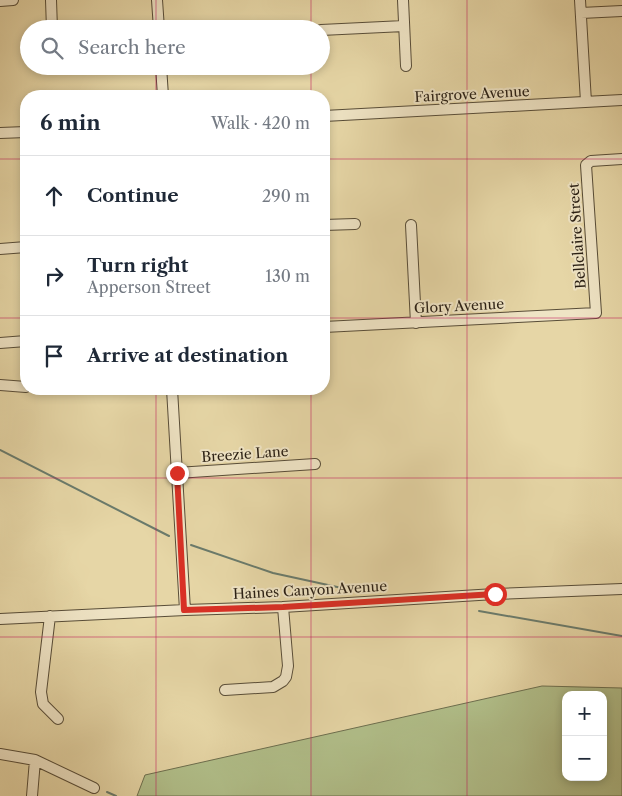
<!DOCTYPE html>
<meta charset="utf-8">
<style>
:root{--surface:#fff;--page:#f6f6f7;--text:#1f2937;--muted:#747a83;--line:#e0e1e3}
body{margin:0;font-family:"Libre Caslon Text",serif;background:var(--page);color:var(--text)}
.controls{position:absolute;right:15px;bottom:15px;display:grid;overflow:hidden;border-radius:10px;box-shadow:0 2px 8px #0003}
.controls button{width:45px;height:45px;display:grid;place-items:center;padding:0;border:0;border-bottom:1px solid var(--line);background:var(--surface);color:var(--text);font:25px sans-serif}
.stop{position:absolute;width:15px;height:15px;margin:-11px;border:4px solid #d93025;border-radius:50%;background:#fff}
.stop.end{background:#d93025;border-color:#fff;box-shadow:0 1px 5px #0008}
.list{margin:0;padding:0;list-style:none}
h2{display:flex;justify-content:space-between;align-items:center;height:65px;margin:0;padding:0 20px;font-size:21px}
h2 small{font-size:16px;font-weight:400;color:var(--muted)}
.list li{display:grid;grid-template-columns:32px 1fr auto;gap:15px;align-items:center;box-sizing:border-box;height:80px;padding:0 20px;border-top:1px solid var(--line)}
.list b{display:block;font-size:19px;white-space:nowrap}
.list p{margin:0;font-size:16px;white-space:nowrap;color:var(--muted)}
.list em{font-size:16px;font-style:normal;color:var(--muted)}
.icon{flex:none;width:28px;height:28px;fill:none;stroke:currentColor;stroke-width:2;stroke-linecap:round;stroke-linejoin:round}
.map{position:relative;flex:none;width:622px;height:796px;overflow:hidden}
.search{position:absolute;background:var(--surface);box-shadow:0 2px 8px #0003;left:20px;top:20px;width:310px;height:55px;display:flex;align-items:center;gap:12px;box-sizing:border-box;padding:0 18px;border-radius:28px;color:var(--muted);font-size:19px}
.panel{position:absolute;background:var(--surface);box-shadow:0 2px 8px #0003;left:20px;top:90px;width:310px;height:305px;border-radius:20px}
.map>svg:first-child{display:block}
.green{fill:#b1bf8a;stroke:#6d6f4f;fill-rule:evenodd}
.lines{fill:none;stroke-linecap:round;stroke-linejoin:round}
.stream{stroke:#6a7b6c;stroke-width:2}
.minor-casing{stroke:#584d38;stroke-width:12}
.minor{stroke:#efe4c5;stroke-width:10}
.route{stroke:#d93025;stroke-width:6}
.grid{fill:none;stroke:#c2185b;stroke-width:1;stroke-opacity:0.55}
.labels{text-anchor:middle;dominant-baseline:central;stroke-width:4;stroke-linejoin:round;paint-order:stroke}
.street-label{font-size:14px;fill:#291f14;stroke:#efe4c5}
</style>
<div class="map">
<svg width="622" height="796" viewBox="0 0 622 796">
<rect width="100%" height="100%" fill="#e6d6a6"/>
<filter id="stains"><feTurbulence type="fractalNoise" baseFrequency=".004" numOctaves="4"/><feColorMatrix values="0 0 0 0 .2 0 0 0 0 .09 0 0 0 0 .02 0 0 0 .5 -.17"/></filter>
<radialGradient id="worn" r=".72"><stop offset=".6" stop-color="#630" stop-opacity="0"/><stop offset="1" stop-color="#630" stop-opacity=".3"/></radialGradient>
<!-- green -->
<path class="green" d="M542,686L622,688V796H137L145,775ZM566,695H603V777H566Z"/>
<g class="lines">
<!-- stream -->
<path class="stream" d="M0,450L169,536
M191,545L273,573L351,590
M479,611L622,636
M107,792L116,796"/>
<!-- minor casing -->
<g class="minor-casing">
<path id="minor" d="M51,0L52,29
M157,0L159,29
M403,0L406,66
M580,0L586,102
M0,1L13,0
M581,13L622,11
M321,30L404,26
M161,66L163,96
M324,116L622,100
M0,133L26,132
M324,225L355,224
M411,225L416,323
M0,249L26,247
M324,327L596,313L586,165L591,161L622,159
M0,343L26,341
M0,385L26,387
M172,389L185,610
M177,473L315,464
M50,616L41,692L43,704L58,719
M0,619L185,610L283,607L495,594L622,589
M225,690L273,687L283,681L286,677L288,666L283,607
M0,754L35,760L94,788
M32,796L35,760"/>
</g>
<!-- minor -->
<use href="#minor" class="minor"/>
</g>
<g class="lines">
<!-- route -->
<path class="route" d="M177,473L184,610L283,607L495,594"/>
</g>
<!-- grid -->
<path class="grid" d="M156,0V29M311,0V29M467,0V796M156,66V96M311,66V96M0,159H26M324,159H622M0,318H26M324,318H622M156,389V796M311,389V796M0,478H622M0,637H622"/>
<g class="labels">
<!-- street labels -->
<g class="street-label">
<text transform="translate(472 94) rotate(-3)">Fairgrove Avenue</text>
<text transform="translate(577 236) rotate(-94)">Bellclaire Street</text>
<text transform="translate(459 306) rotate(-3)">Glory Avenue</text>
<text transform="translate(245 454) rotate(-4)">Breezie Lane</text>
<text transform="translate(310 590) rotate(-3)">Haines Canyon Avenue</text>
</g>
</g>
<rect width="100%" height="100%" filter="url(#stains)"/>
<rect width="100%" height="100%" fill="url(#worn)"/>
</svg>
<div class="controls">
<button>+</button>
<button>−</button>
</div>
<div class="stop" style="left:495px;top:594px"></div>
<div class="stop end" style="left:177px;top:473px"></div>
<div class="search"><svg class="icon" aria-label="search" viewBox="0 0 24 24"><circle cx="10" cy="10" r="6"/><path d="M15 15l6 6"/></svg>Search here</div>
<section class="panel">
<h2>6 min<small>Walk · 420 m</small></h2>
<ul class="list">
<li><svg class="icon" aria-label="ahead" viewBox="0 0 24 24"><path d="M12 20V5M6 11l6-6 6 6"/></svg><div><b>Continue</b></div><em>290 m</em></li>
<li><svg class="icon" aria-label="right" viewBox="0 0 24 24"><path d="M7 20v-9h11M14 6l5 5-5 5"/></svg><div><b>Turn right</b><p>Apperson Street</p></div><em>130 m</em></li>
<li><svg class="icon" aria-label="arrive" viewBox="0 0 24 24"><path d="M6 21V4h12l-3 4 3 4H6"/></svg><div><b>Arrive at destination</b></div></li>
</ul>
</section>
</div>
